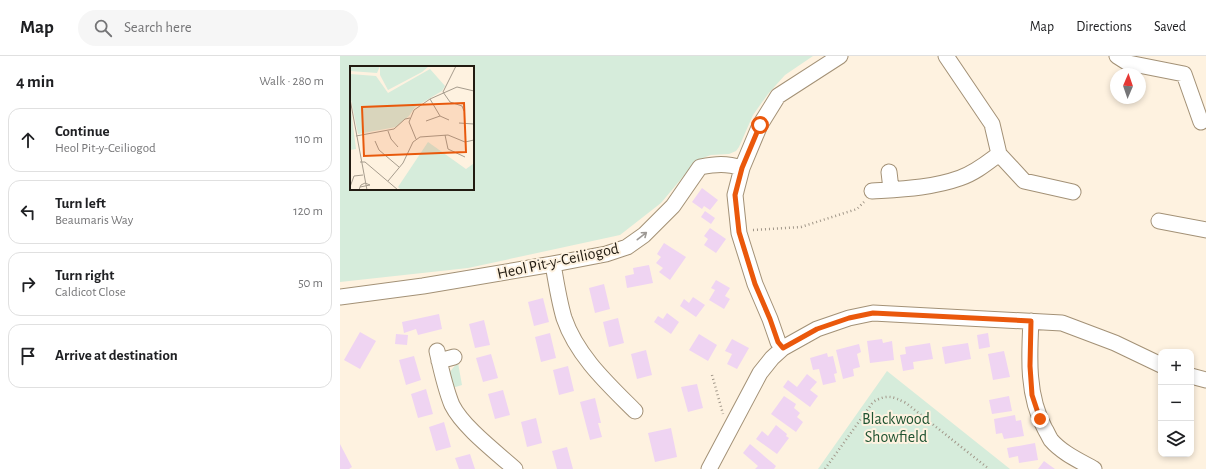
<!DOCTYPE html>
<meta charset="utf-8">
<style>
:root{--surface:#fff;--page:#f6f6f6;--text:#202124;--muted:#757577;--line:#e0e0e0}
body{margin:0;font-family:"Alegreya Sans",sans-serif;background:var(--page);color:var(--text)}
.controls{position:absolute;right:12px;bottom:12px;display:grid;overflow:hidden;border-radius:8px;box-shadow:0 2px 6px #0003}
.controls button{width:36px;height:36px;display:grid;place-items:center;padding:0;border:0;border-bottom:1px solid var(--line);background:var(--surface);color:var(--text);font:20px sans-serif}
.compass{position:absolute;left:770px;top:12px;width:36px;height:36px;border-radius:50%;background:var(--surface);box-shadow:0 2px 6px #0003;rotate:2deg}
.stop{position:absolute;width:12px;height:12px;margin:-9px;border:3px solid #ea580c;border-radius:50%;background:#fff}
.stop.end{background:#ea580c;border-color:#fff;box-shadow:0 1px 4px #0008}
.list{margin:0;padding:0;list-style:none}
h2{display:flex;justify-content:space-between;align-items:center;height:52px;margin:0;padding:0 16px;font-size:17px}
h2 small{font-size:13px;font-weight:400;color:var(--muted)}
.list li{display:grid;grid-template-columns:26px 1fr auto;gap:12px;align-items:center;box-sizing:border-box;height:64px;margin:0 8px 8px;padding:0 8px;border:1px solid var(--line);border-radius:12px}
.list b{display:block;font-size:15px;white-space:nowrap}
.list p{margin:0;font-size:13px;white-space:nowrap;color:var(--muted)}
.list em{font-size:13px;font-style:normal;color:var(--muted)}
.icon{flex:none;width:22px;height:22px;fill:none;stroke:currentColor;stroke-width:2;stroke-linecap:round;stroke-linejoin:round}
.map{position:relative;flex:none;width:866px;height:413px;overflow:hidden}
header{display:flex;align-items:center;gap:24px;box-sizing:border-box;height:56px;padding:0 20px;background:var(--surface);border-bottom:1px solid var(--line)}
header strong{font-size:19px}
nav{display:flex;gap:22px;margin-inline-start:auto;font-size:14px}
.search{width:280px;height:36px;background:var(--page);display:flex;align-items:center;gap:10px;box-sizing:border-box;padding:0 14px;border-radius:22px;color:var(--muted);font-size:15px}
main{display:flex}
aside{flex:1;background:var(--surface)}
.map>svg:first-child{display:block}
.green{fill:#d6ecdb;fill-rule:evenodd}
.building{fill:#efd4f2}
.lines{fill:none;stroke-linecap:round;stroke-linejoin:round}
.minor-casing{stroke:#a39176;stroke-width:17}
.path{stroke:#a19789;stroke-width:2.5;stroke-dasharray:1 3;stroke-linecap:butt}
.minor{stroke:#fff;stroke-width:15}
.oneway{stroke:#9c9894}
.route{stroke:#ea580c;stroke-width:5}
.labels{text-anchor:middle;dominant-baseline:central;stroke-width:4;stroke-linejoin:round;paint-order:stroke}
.street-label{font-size:16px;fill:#221b11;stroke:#fef2e0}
.park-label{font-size:16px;fill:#1f5331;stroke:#fef2e0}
.inset-road{fill:none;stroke:#a69c8d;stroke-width:1}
.view{fill:#e8590c;fill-opacity:0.15;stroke:#e8590c;stroke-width:2}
.inset-edge{fill:none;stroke:#221b11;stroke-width:2}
</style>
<header>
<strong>Map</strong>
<div class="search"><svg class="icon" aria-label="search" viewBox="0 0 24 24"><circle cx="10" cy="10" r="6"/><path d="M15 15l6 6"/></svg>Search here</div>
<nav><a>Map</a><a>Directions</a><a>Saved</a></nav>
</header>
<main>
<aside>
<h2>4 min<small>Walk · 280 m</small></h2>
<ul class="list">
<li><svg class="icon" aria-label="ahead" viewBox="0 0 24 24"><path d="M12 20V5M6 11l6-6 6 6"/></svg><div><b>Continue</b><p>Heol Pit-y-Ceiliogod</p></div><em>110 m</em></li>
<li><svg class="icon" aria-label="left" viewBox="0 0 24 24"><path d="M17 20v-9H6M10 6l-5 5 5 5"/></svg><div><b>Turn left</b><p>Beaumaris Way</p></div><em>120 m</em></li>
<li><svg class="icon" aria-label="right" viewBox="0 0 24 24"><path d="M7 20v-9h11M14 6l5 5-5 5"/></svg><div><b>Turn right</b><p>Caldicot Close</p></div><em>50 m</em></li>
<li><svg class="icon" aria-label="arrive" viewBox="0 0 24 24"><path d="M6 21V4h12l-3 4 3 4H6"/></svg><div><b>Arrive at destination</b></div></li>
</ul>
</aside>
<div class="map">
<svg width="866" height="413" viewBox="0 0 866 413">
<rect width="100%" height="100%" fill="#fef2e0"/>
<!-- green -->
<path class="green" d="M0,0H473L445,19L428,38L413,59L399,91L396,95L389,98L371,99L357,104L321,147L280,179L128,212L0,226ZM11,11H133V133H11Z
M118,307L122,329L112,332C109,318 107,317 118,307Z
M547,315L670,413H478Z"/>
<!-- building -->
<path class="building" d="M362,132L378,144L370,154L364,150L362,153L352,146Z
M365,155L375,162L371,168L361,161Z
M370,172L386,183L376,197L364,189L368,183L364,180Z
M324,187L346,201L330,224L319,216L323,212L316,207L321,201L317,198Z
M309,209L313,227L287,232L285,220L294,218L293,212Z
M376,224L390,232L385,240L390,243L384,253L369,244L375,234L371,232Z
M264,228L270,253L255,257L249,232Z
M353,241L365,249L356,261L340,250L344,243L349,247Z
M203,242L209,266L194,270L188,246Z
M327,257L339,266L331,278L314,266L318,260L323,263Z
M99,258L102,273L78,279L76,273L64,277L62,266Z
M278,262L284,287L269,291L263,266Z
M144,264L150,289L135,292L129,268Z
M20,276L36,285L20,313L4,304Z
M210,277L216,302L201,306L195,281Z
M648,277L650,291L639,293L637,279Z
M56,278L68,279L67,289L55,288Z
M359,278L377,289L368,305L349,294Z
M392,283L409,292L397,313L387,308L392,298L385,295Z
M542,283L543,287L552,285L554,304L530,307L527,285Z
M590,287L593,303L573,306L574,313L563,315L560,299L566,298L565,291Z
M628,287L631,303L605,308L602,291Z
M519,288L521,296L517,298L520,311L513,313L514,320L503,323L496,294Z
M306,294L312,319L297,323L291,298Z
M664,295L670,321L653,324L648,298Z
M487,297L488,301L493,300L497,317L494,318L496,326L483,329L479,313L473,314L470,302Z
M151,298L158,322L143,326L136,302Z
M74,300L81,324L66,329L59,304Z
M228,310L234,335L219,339L213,314Z
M467,318L477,326L470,334L478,340L470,351L443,331L448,324L457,331Z
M357,328L363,352L348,356L341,331Z
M86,333L93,358L78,362L71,338Z
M163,334L170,359L155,363L148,338Z
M444,340L456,348L454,352L460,357L457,361L463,366L456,376L431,358Z
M669,340L672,355L652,358L649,344Z
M255,342L261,367H258L262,381L250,384L240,346Z
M675,359L676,365L681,364L684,380L664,383L662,377L656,378L654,363Z
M196,362L202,387L187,391L181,366Z
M104,366L111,391L96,395L89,371Z
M436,369L447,378L446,380L449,382L437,398L416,383L422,375L428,380Z
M331,372L337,401L315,406L308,377Z
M695,387L698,404L679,407L678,400L669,402L667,392Z
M0,388L12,411L9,413H0Z
M410,388L436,410L434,413H415L418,410L403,397Z
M227,391L233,413H217L212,395Z
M130,398L135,413H119L115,402Z
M704,405L708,408L715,413H698Z"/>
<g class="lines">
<!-- minor casing -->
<g class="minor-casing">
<path id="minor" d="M606,0L652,68L659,98L684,125L733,136
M777,0L788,7L844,18L861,66
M549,116L551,133
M532,135C562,133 592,132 620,122C635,117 647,107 659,98
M819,165L866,174
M213,208C216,226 219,245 224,262C237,300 268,328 295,355
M0,241L83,230L213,208L266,198L287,191L304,179L333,150L360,111C376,108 386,107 402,112
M691,265C689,301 687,340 705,373C707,376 709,381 711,384C722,397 740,405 754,413
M443,292L438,286L430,263L415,228L399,177L395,139L402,112L420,69L438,40L500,0
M97,295C101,313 105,332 112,349C123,371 156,396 175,413
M99,305L114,301
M851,320L866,324
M369,413L420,317L432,302L443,292L477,273L509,262L533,257L722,267L775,287L821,309"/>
</g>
<!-- path -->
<path class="path" d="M413,174L461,171L517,153L524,146
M372,319L383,358
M485,413L533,346C547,338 552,340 566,347L649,413"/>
<!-- minor -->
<use href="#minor" class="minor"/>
</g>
<!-- one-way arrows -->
<defs><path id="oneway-shaft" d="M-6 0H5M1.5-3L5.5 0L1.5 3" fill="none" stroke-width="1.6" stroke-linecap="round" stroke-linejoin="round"/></defs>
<use class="oneway" href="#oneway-shaft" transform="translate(302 180) rotate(-38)"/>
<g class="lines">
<!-- route -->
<path class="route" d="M420,69L402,112L395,139L399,176L415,228L430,263L438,286L443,292L477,273L509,262L533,257L691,265L690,310L692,339L700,363"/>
</g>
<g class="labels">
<!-- street labels -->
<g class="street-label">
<text transform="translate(218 205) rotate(-12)">Heol Pit-y-Ceiliogod</text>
</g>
<!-- park labels -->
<g class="park-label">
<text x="556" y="363">Blackwood<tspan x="556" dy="18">Showfield</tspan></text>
</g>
</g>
<!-- overview -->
<g transform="translate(10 10)">
<rect width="124" height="124" fill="#fef2e0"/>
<path d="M0,0H30L27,7L0,5ZM30,0H79L72,6L38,24L30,9ZM80,3L95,20L92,25L65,41L59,50L46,61L8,68L0,29V8L26,10L38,27ZM0,36L6,83L0,84ZM78,76L116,103L123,98L124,124H51L48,121Z" fill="#d6ecdb"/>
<path class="inset-road" d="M106,0L93,26L100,36L112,40L114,45M0,33L17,124M80,33L90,50L99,54M76,55L90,50M109,57L124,58M38,65L41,73L48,81M95,69L98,83L115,91M6,70L44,63L55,53L60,52M66,73L59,56L64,44L80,33L107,21L124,25M25,75L29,84L49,101M10,96H15L48,124M38,115L53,97L63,76L70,71L98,69L115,76L124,74M0,121L4,110L13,109M9,124L10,121L11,119L15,117L20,119L10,121"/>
<path class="view" d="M114,37L116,86L14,90L12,41Z"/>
<rect width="124" height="124" class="inset-edge"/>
</g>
</svg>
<div class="controls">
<button>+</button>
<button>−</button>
<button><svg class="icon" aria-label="layers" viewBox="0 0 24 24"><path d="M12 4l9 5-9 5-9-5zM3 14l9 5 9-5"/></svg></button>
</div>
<svg class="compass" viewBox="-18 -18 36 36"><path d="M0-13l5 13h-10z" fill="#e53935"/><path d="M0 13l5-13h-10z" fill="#757577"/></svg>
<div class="stop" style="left:420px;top:69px"></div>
<div class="stop end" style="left:700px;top:363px"></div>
</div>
</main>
